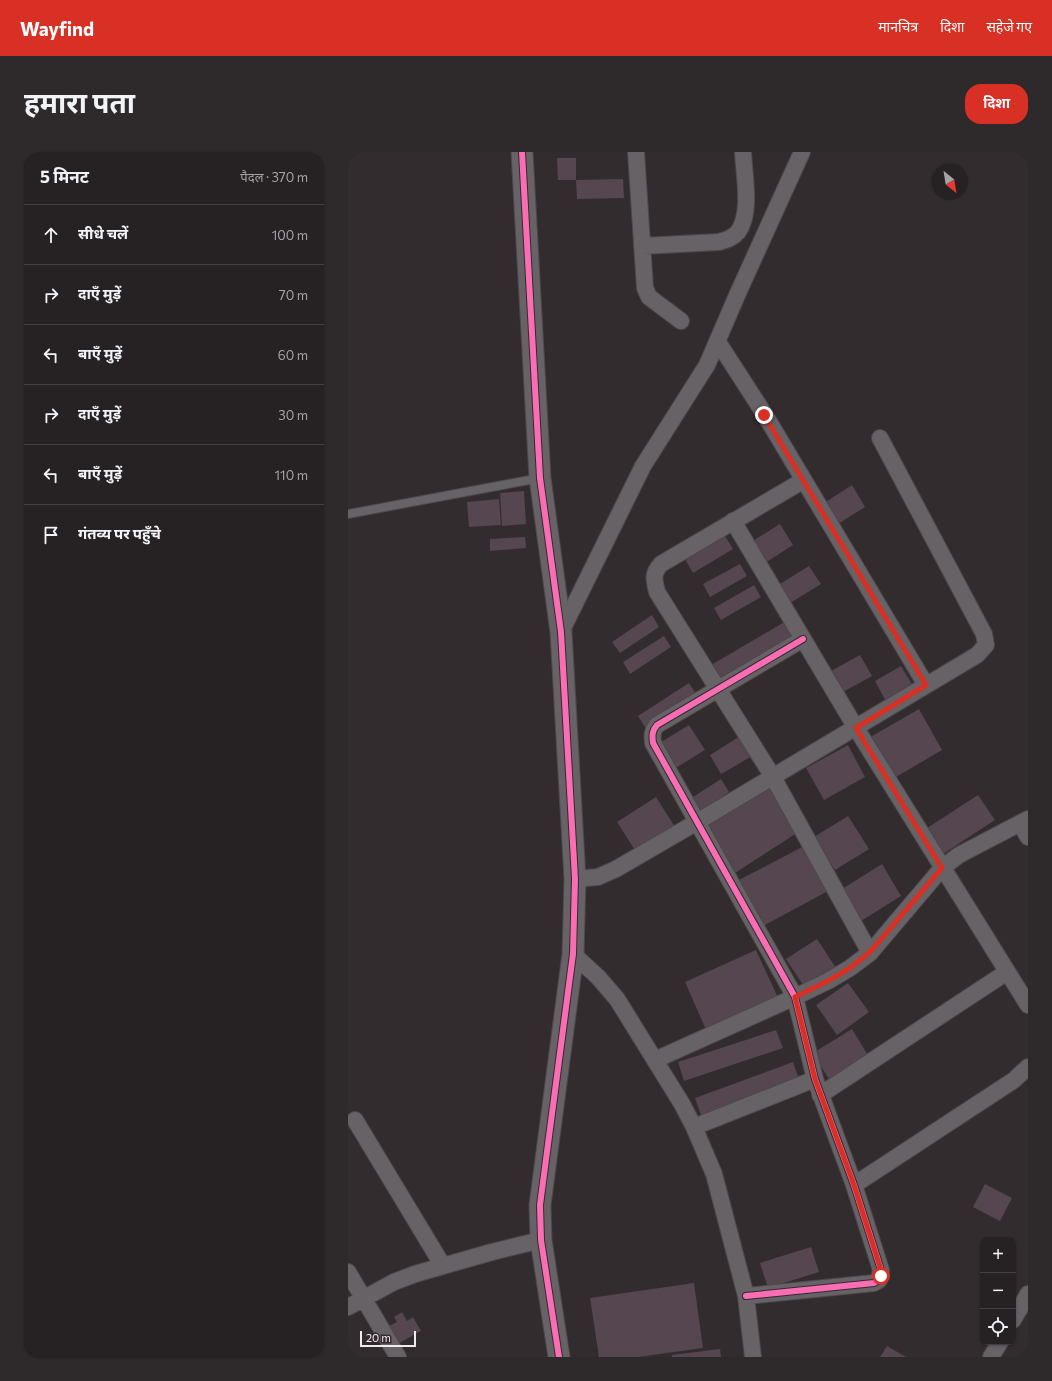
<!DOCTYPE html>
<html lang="hi">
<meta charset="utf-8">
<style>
:root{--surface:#262123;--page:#2e292b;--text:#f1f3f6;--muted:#a4a3a6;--line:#423e41;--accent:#d93025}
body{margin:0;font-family:Commissioner,"Noto Sans Devanagari",sans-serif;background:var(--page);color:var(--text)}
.controls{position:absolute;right:12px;bottom:12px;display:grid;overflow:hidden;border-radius:8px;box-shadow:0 1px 3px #0004}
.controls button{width:36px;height:36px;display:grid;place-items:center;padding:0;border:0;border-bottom:1px solid var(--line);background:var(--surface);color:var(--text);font:20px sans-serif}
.compass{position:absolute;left:584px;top:12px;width:36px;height:36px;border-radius:50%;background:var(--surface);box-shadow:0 1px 3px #0004;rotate:150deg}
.scale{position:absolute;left:12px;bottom:10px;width:56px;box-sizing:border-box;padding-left:4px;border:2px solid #f1ebef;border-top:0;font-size:11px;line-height:14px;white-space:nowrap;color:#f1ebef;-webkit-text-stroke:3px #342a30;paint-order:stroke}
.stop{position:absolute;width:12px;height:12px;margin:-9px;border:3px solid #d93025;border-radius:50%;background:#fff}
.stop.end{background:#d93025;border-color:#fff;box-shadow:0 1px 4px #0008}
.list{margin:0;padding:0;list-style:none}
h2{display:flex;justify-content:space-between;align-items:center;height:52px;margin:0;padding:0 16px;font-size:17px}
h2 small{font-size:13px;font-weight:400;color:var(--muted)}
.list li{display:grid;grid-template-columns:26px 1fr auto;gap:12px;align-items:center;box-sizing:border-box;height:60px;padding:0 16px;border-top:1px solid var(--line)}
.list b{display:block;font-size:15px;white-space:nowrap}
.list em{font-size:13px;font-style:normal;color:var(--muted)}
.icon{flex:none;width:22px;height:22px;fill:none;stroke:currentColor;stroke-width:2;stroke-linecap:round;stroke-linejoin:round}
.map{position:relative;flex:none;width:680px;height:1205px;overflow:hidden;border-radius:16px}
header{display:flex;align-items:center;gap:24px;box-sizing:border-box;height:56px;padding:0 20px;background:var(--accent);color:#fff}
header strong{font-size:19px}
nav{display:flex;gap:22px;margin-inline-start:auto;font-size:14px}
.intro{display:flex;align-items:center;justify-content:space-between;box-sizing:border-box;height:96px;padding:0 24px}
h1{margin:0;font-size:28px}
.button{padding:10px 18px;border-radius:16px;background:var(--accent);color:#fff;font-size:14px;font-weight:700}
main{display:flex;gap:24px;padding:0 24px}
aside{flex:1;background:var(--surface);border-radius:16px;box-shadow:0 1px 3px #0004}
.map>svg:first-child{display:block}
.building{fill:#554650}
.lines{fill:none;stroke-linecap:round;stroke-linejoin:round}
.service-casing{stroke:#4d484b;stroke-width:10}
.minor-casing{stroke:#4d484b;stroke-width:18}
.tertiary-casing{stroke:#4d484b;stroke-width:23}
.service{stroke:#676265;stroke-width:8}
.minor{stroke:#676265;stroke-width:16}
.tertiary{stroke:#676265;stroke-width:21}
.cycleway-casing{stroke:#342a30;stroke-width:8}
.cycleway{stroke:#f96db3;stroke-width:6}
.route{stroke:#d93025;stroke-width:5}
</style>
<header>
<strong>Wayfind</strong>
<nav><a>मानचित्र</a><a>दिशा</a><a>सहेजे गए</a></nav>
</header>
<div class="intro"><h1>हमारा पता</h1><a class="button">दिशा</a></div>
<main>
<aside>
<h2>5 मिनट<small>पैदल · 370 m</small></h2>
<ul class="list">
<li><svg class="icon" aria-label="ahead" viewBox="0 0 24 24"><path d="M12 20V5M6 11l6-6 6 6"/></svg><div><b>सीधे चलें</b></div><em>100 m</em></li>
<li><svg class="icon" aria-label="right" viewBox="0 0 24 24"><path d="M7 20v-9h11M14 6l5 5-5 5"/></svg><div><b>दाएँ मुड़ें</b></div><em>70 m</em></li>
<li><svg class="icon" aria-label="left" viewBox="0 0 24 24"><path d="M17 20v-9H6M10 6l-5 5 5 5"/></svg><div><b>बाएँ मुड़ें</b></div><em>60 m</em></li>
<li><svg class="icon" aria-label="right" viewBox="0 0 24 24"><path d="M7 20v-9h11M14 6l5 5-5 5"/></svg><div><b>दाएँ मुड़ें</b></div><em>30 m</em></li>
<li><svg class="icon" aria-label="left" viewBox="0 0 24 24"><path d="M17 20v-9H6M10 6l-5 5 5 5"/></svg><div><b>बाएँ मुड़ें</b></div><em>110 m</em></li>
<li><svg class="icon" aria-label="arrive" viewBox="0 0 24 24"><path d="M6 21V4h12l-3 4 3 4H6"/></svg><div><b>गंतव्य पर पहुँचे</b></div></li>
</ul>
</aside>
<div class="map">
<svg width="680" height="1205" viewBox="0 0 680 1205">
<rect width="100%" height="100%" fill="#322c2f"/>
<!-- building -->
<path class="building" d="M209,6H228V28H210Z
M275,27L276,46L229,47L228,28Z
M504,333L517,355L490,372L476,351Z
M176,339L178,372L154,374L152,341Z
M151,347L153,373L121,375L119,350Z
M432,372L445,393L417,411L403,390Z
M377,384L385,397L345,421L337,407Z
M177,385L178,396L142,399V387Z
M392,412L399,424L362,445L355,432Z
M461,414L473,432L439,453L427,435Z
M406,433L413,445L373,468L366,456Z
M304,463L311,475L272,501L264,490Z
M440,468L448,482L366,530L358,516Z
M316,484L323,495L282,522L275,510Z
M512,503L524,524L493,541L481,520Z
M553,514L568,539L541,555L527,529Z
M341,531L348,542L297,575L290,564Z
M571,557L594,598L543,628L519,587Z
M341,573L357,598L326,617L310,592Z
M394,583L406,603L373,622L362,603Z
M500,593L517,625L476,648L458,616Z
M373,627L381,640L351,660L342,647Z
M422,633L452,679L384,723L354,677Z
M630,643L647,668L592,704L576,678Z
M308,645L327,675L288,700L269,670Z
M500,664L521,697L487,718L466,685Z
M456,694L480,739L415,774L391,728Z
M534,712L553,744L513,769L494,737Z
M469,787L488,816L457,836L438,807Z
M408,798L432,850L360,882L337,830Z
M500,831L521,860L489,883L468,853Z
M504,877L521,905L482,929L465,901Z
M428,878L435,896L336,929L330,910Z
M445,910L452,930L354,966L347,946Z
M637,1032L664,1046L652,1069L625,1055Z
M463,1095L471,1120L420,1136L412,1111Z
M346,1131L355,1196L290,1205H251L242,1146Z
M54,1160L59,1169L65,1165L73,1179L51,1191L41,1174L49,1170L46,1165Z
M539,1194L558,1205H532Z
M372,1197L373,1205H324V1203Z"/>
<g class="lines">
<!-- service casing -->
<g class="service-casing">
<path id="service" d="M0,362L192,326"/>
</g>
<!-- minor casing -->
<g class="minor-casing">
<path id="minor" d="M288,0L297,136L301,145L333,169
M294,94L371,90C378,88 385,86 390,80C404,61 396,23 395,0
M370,190L417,263L578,533
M456,328L313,412C304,422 306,427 309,440L425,625L522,801
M385,369L508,576L680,853
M213,480L295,314L359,213L390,141L454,0
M672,671L680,685
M227,727L250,725L268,717L349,670L629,503L638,493L636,482L532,286
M225,802L250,825L269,847L334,952L346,975L366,1022L398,1144L405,1205
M307,908L447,845L480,829L502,816L522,801L594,716L611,703L680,667
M472,943L659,820
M7,968L95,1114
M346,975L467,927
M506,1033L666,928L680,915
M0,1120L50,1205
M398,1144L526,1131L531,1128L533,1118L506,1033L467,927L447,845L305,591C304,583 304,579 309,573L455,487
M0,1155L46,1130L67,1122L144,1100L193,1088
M665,1168L680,1142
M643,1205L652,1190"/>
</g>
<!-- tertiary casing -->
<g class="tertiary-casing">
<path id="tertiary" d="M174,0L192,326L213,480L227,727L225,802L192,1053L193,1088L211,1205"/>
</g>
<!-- service -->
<use href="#service" class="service"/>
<!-- minor -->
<use href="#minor" class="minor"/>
<!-- tertiary -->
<use href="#tertiary" class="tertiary"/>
<!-- cycleway casing -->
<g class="cycleway-casing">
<path id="cycleway" d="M174,0L192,326L213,480L227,727L225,802L192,1053L193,1088L211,1205
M398,1144L526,1131L531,1128L533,1118L506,1033L467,927L447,845L305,591C304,583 304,579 309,573L455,487"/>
</g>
<!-- cycleway -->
<use href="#cycleway" class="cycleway"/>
</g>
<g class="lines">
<!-- route -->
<path class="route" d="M416,263L578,533L508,576L594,716L522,800L502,816L480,829L447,845L467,927L506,1033L533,1118V1124"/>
</g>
</svg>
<div class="controls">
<button>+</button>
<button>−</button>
<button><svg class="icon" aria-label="locate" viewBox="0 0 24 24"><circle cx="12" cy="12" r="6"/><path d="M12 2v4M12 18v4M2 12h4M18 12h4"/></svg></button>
</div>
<svg class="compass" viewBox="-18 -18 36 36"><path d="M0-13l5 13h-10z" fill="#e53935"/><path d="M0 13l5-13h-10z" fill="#a4a3a6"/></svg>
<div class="scale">20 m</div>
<div class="stop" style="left:533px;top:1124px"></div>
<div class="stop end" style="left:416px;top:263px"></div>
</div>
</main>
